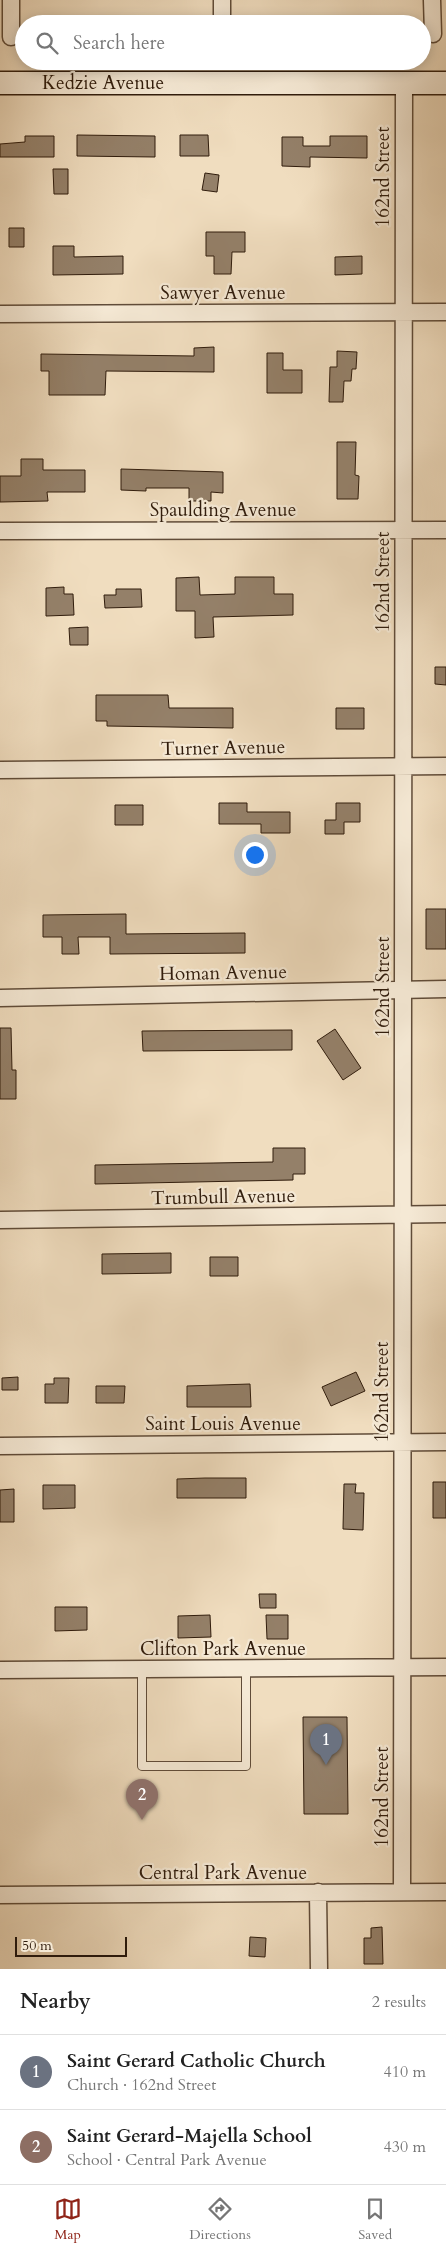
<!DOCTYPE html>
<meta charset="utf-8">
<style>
:root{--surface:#fff;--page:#f6f6f6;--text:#222;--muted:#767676;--line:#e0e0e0;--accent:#8f2418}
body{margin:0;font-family:Cardo,serif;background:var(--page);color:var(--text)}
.scale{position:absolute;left:15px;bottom:12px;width:112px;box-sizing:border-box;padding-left:5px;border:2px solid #301c0c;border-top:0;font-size:14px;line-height:18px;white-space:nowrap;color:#301c0c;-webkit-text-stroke:4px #f5e9d5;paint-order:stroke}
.you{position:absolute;left:254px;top:854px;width:18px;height:18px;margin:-12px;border:4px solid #fff;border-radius:50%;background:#1a73e8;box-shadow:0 0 0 8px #1a73e833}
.badge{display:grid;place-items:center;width:32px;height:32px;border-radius:50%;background:var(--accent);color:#fff;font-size:16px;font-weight:700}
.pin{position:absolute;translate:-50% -41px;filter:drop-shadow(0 1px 2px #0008)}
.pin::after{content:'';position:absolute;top:26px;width:18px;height:15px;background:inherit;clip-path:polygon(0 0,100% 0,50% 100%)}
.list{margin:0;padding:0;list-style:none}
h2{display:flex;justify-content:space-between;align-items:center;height:65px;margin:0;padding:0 20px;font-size:21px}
h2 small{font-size:16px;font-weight:400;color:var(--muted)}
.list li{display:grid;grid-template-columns:32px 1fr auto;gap:15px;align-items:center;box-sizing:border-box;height:75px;padding:0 20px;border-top:1px solid var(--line)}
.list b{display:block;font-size:19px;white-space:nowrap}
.list p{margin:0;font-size:16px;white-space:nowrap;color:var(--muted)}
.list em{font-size:16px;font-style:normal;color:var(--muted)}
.icon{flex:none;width:28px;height:28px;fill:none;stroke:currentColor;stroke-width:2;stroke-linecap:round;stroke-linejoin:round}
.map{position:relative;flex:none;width:446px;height:1969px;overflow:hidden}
.search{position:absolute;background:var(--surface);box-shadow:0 2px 12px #0003;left:15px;right:15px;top:15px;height:55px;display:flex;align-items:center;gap:12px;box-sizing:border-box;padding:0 18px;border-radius:28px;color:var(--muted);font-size:19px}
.sheet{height:215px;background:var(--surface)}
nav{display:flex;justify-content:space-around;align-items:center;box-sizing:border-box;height:70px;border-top:1px solid var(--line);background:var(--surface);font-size:14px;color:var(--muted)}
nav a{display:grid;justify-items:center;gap:2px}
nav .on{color:var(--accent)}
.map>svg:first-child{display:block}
.building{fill:#948069;stroke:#301c0c}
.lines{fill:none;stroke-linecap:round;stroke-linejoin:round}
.service-casing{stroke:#604c39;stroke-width:10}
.minor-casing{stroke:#604c39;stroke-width:19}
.secondary-casing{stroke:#301c0c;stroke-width:25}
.service{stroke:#f5e9d5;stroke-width:8}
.minor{stroke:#f5e9d5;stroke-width:16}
.secondary{stroke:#f5e9d5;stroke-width:22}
.labels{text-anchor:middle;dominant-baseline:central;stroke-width:4.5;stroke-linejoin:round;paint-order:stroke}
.street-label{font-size:19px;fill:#301c0c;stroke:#f5e9d5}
</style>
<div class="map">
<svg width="446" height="1969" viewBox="0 0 446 1969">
<rect width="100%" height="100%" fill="#f0ddbf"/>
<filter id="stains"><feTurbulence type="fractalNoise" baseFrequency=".004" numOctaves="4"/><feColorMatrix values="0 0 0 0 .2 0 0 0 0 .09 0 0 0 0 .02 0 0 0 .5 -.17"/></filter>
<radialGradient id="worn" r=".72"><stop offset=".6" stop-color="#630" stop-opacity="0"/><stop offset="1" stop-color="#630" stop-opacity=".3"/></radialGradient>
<!-- building -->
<path class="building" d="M77,135L155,136V157L77,156Z
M180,135H208L209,156H180Z
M25,136H54V157H0V144L25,142Z
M330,136H367V158L310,157V167L282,166V137H303V146H330Z
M53,169H68V194H54Z
M205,173L219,175L217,192L202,190Z
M9,228H24V247H9Z
M206,232H245V252H232L231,274H214V256H206Z
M53,246H74V257L123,256V274L53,275Z
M362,256V274L335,275V257Z
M214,347V372L106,371L105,395H49V371H41V354L194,356V348Z
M337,351L357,352L356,369H352L351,381H344L343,402H329L330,367H337Z
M267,353H283V370H302V393H267Z
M337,442H356L355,475L359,476L358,499H337Z
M21,459H43V470H85V492H47L48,501L0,502V476H21Z
M121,469L223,472V493L211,492V501H189V488H146V491L121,490Z
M199,577L200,595L235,594V577H274V594H293V615L213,617L214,637L195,638V611H176V578Z
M64,587V594H73L74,615L46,616V588Z
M116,589H141L142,607L105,608L104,595H116Z
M88,627V645H70L69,628Z
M435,667H446V685L435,684Z
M96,695H168L169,708H233V728L107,726V721H96Z
M336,708H364V729H336Z
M219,803H247V812H290V833H261V824H219Z
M336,803H360V822H344V834H325V820H336Z
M115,805H143V825H115Z
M426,909H446V949H426Z
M126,914V934L245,933V953L110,954V937H78L79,954H62V937H43V915Z
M0,1028H11L12,1070H16V1099H0Z
M335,1029L361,1068L343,1080L317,1041Z
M292,1030V1050L143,1051L142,1031Z
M273,1148H305V1174H293V1180L95,1184V1165L273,1162Z
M171,1253V1273L102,1274V1254Z
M210,1257H238V1276H210Z
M356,1372L365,1391L331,1406L322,1387Z
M18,1377V1390H2V1378Z
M54,1378H69L68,1403H45V1384H54Z
M250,1384L251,1407H187V1386Z
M96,1386H125L124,1403H96Z
M205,1478H246V1498H177V1479Z
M433,1482H446V1518H433Z
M344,1484H356L355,1493H364L363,1530L343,1529Z
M43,1485H75V1508L43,1509Z
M14,1489V1522H0V1490Z
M259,1594H276V1608H260Z
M55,1607H87V1630L55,1631Z
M210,1615L211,1637L178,1638V1616Z
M266,1615H288V1639H267Z
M303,1717H347L348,1814H304Z
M382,1927L383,1964H364V1938H371V1928Z
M250,1937L266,1938L265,1957L249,1956Z"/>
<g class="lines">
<!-- service casing -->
<g class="service-casing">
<path id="service" d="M142,1669V1766H246V1669"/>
</g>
<!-- minor casing -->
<g class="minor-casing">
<path id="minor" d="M11,0V37
M222,0V24
M432,0L433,34
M0,314L446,312
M0,531L446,530
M0,770L446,766
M0,998L446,989
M0,1220L446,1214
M0,1446L446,1442
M0,1670L446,1667
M318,1892L319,1969
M402,1892L404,83
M0,1895L446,1892"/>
</g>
<!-- secondary casing -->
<g class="secondary-casing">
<path id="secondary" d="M0,83H446"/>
</g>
<!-- service -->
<use href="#service" class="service"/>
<!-- minor -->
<use href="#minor" class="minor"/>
<!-- secondary -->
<use href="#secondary" class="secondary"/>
</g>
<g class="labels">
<!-- street labels -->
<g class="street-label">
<text x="103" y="83">Kedzie Avenue</text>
<text transform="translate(383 177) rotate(-90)">162nd Street</text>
<text x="223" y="293">Sawyer Avenue</text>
<text x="223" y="510">Spaulding Avenue</text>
<text transform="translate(383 582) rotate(-90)">162nd Street</text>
<text transform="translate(223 748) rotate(-1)">Turner Avenue</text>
<text transform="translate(223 973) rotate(-1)">Homan Avenue</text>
<text transform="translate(383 987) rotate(-90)">162nd Street</text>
<text transform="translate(223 1197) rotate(-1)">Trumbull Avenue</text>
<text transform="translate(382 1392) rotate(-90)">162nd Street</text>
<text x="223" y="1424">Saint Louis Avenue</text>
<text x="223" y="1649">Clifton Park Avenue</text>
<text transform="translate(382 1797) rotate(-90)">162nd Street</text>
<text x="223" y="1873">Central Park Avenue</text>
</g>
</g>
<rect width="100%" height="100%" filter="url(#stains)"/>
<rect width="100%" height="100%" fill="url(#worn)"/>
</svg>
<div class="scale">50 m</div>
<div class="you"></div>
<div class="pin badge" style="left:326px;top:1765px;background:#6b7280">1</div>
<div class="pin badge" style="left:142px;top:1820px;background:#8d6e63">2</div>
<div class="search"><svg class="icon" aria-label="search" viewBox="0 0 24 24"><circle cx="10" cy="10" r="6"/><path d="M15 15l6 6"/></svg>Search here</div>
</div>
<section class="sheet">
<h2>Nearby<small>2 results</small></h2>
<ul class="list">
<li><span class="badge" style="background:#6b7280">1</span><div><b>Saint Gerard Catholic Church</b><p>Church · 162nd Street</p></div><em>410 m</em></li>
<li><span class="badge" style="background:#8d6e63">2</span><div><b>Saint Gerard-Majella School</b><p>School · Central Park Avenue</p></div><em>430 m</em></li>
</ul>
</section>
<nav>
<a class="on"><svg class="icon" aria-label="map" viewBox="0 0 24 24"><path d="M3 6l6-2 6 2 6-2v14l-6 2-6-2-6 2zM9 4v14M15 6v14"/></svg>Map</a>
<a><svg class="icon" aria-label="directions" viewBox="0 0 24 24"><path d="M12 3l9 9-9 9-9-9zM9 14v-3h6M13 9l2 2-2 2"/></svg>Directions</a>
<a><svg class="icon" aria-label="saved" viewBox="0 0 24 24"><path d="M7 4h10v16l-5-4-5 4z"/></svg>Saved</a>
</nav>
